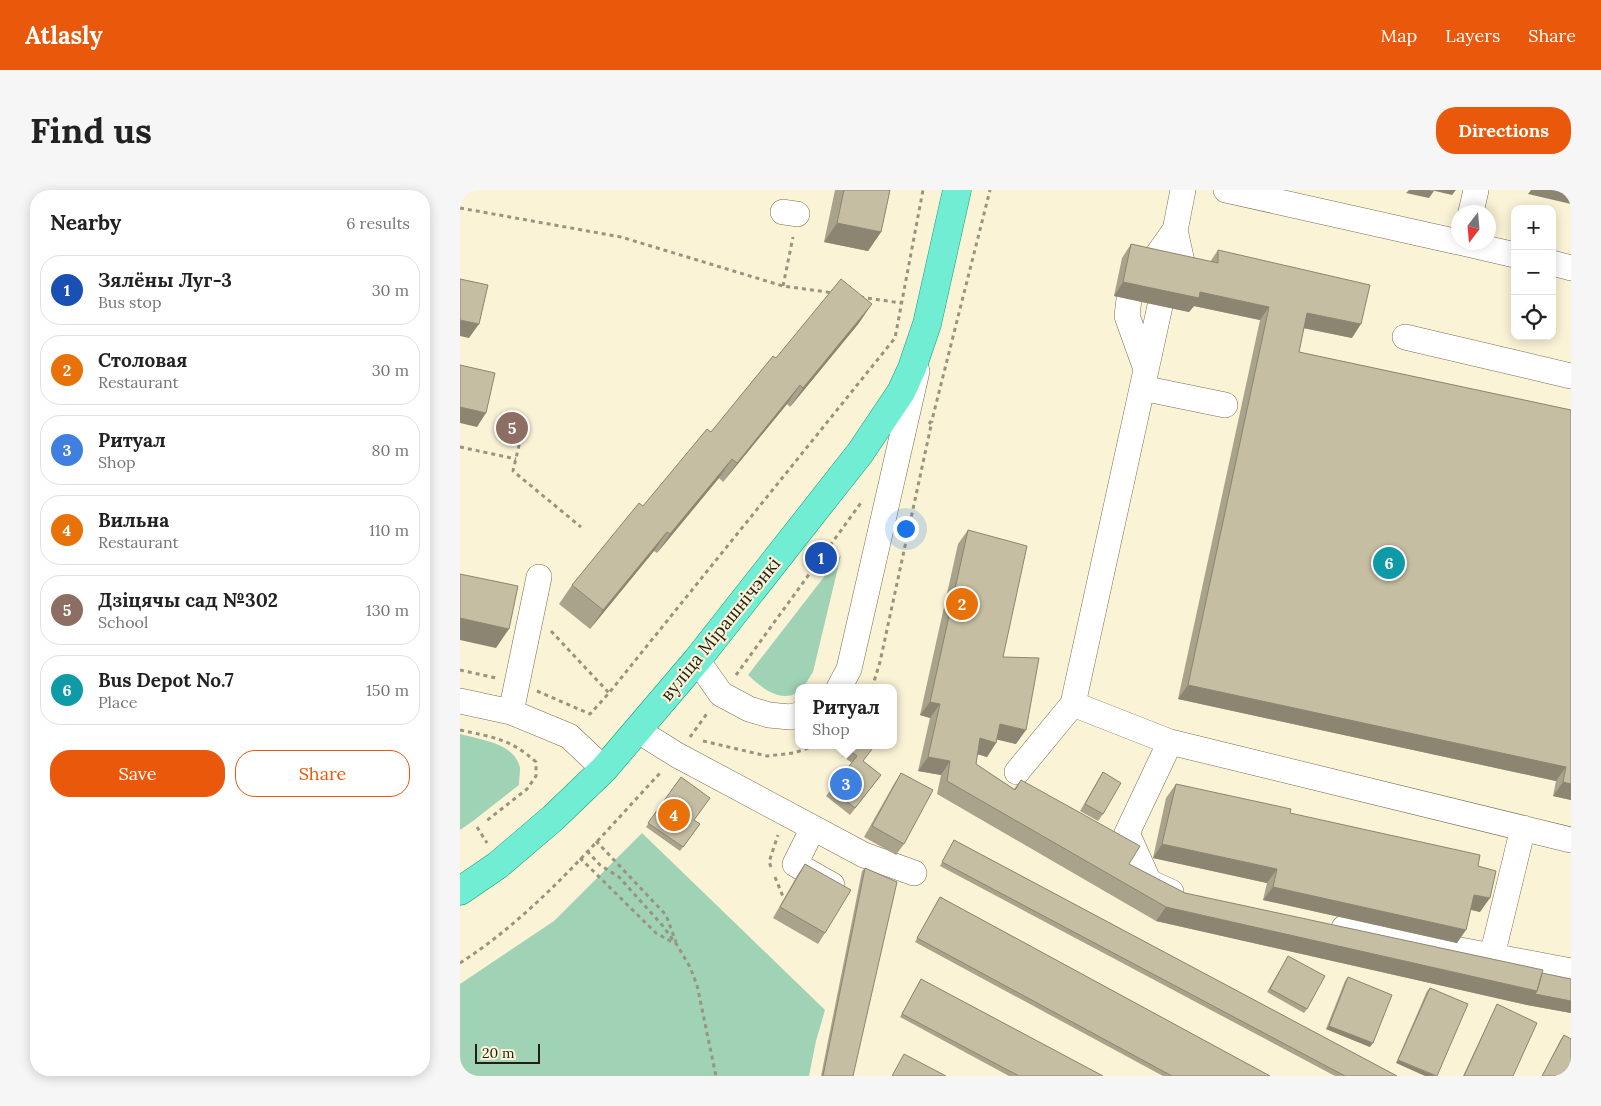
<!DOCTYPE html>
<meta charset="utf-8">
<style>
:root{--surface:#fff;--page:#f6f6f6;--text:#222;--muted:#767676;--line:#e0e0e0;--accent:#ea580c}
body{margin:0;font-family:Lora,serif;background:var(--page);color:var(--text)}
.controls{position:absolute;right:15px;top:15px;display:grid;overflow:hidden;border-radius:10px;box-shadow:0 2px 12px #0003}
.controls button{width:45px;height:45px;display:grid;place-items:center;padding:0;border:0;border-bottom:1px solid var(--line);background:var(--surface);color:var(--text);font:25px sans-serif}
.compass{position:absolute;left:991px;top:15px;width:45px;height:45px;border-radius:50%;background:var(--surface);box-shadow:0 2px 12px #0003;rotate:196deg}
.scale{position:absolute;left:15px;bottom:12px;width:65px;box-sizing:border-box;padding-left:5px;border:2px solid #221f14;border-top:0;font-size:14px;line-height:18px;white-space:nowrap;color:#221f14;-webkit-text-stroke:4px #fbf3d6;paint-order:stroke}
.you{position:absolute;left:445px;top:338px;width:18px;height:18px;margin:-12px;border:4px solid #fff;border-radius:50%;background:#1a73e8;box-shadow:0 0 0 8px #1a73e833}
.badge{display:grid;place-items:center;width:32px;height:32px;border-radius:50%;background:var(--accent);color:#fff;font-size:16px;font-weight:700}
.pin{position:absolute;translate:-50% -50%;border:2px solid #fff;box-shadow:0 1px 5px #0006}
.popup{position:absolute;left:335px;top:494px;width:102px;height:65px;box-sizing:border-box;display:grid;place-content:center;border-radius:10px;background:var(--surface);filter:drop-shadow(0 1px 4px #0005);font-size:16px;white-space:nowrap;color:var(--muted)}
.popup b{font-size:19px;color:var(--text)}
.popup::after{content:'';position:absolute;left:50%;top:100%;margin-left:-10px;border:10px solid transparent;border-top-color:var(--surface)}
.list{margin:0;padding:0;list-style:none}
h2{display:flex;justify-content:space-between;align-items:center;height:65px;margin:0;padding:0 20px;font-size:21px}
h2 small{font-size:16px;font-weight:400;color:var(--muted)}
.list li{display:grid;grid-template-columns:32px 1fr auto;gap:15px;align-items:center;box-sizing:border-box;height:70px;margin:0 10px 10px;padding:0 10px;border:1px solid var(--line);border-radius:20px}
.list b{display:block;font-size:19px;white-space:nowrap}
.list p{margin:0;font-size:16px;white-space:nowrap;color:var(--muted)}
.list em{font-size:16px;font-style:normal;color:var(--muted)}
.actions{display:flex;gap:10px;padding:15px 20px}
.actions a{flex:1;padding:11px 0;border:1px solid var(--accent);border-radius:20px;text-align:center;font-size:18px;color:var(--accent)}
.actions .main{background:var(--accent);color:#fff}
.icon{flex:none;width:28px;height:28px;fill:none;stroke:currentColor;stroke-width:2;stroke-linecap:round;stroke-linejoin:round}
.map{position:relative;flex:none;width:1111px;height:886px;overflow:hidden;border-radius:20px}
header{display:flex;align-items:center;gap:30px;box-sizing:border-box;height:70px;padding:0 25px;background:var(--accent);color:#fff}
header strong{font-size:24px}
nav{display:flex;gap:28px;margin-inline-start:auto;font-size:18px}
.intro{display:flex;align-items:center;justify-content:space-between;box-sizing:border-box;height:120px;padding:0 30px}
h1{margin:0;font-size:35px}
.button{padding:12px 22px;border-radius:20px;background:var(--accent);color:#fff;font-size:18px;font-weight:700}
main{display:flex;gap:30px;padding:0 30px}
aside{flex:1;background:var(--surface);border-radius:20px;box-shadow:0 2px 12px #0003}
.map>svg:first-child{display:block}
.green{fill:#a0d2b6}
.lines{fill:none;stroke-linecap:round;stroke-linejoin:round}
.minor-casing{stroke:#756e54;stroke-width:26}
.major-casing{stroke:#179d7d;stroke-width:29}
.path{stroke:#9a947f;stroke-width:3;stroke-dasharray:4 4;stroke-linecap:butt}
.minor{stroke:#fff;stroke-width:25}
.major{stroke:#70edd3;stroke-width:28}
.wall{fill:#aaa38b}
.shaded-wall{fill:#8b8571}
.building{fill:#c6bea2;stroke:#8b8571}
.labels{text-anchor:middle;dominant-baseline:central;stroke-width:4.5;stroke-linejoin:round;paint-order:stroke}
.street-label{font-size:18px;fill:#221f14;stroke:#fbf3d6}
</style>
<header>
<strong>Atlasly</strong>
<nav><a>Map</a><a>Layers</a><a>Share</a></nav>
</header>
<div class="intro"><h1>Find us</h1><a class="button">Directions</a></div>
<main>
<aside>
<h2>Nearby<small>6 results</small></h2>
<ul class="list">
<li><span class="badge" style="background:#1a4fb4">1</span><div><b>Зялёны Луг-3</b><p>Bus stop</p></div><em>30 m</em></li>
<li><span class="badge" style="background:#e8710a">2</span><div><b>Столовая</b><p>Restaurant</p></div><em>30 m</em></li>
<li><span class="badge" style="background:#3f7fe0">3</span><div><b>Ритуал</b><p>Shop</p></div><em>80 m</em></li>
<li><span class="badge" style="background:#e8710a">4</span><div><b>Вильна</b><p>Restaurant</p></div><em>110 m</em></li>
<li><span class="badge" style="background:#8d6e63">5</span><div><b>Дзіцячы сад №302</b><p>School</p></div><em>130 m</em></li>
<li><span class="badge" style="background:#0f9aa8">6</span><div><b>Bus Depot No.7</b><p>Place</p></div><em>150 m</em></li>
</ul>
<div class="actions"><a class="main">Save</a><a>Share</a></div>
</aside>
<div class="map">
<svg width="1111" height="886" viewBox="0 0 1111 886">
<rect width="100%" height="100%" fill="#fbf3d6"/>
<!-- green -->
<path class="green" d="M381,365L353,482L343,498H338V502C320,514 301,497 288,485Z
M0,544C21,550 55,553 60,578C60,583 59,590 59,595L13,631L0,640Z
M182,643L365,820L356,851L349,886H0V794L94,731Z"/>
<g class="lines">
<!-- minor casing -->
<g class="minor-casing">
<path id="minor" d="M766,0L998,52
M323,22L337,24
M1011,22L1016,0
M999,52L1055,65
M712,56L723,0
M1092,73L1111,78
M691,74L715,40L724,81
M669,109L667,126L686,179
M700,116L613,514L710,552L1111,650
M945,147L1111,186
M682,198L765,215
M237,470L261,504L289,519L309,525L330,527L338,525
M379,498L389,479L457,181
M0,511L51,522L109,546L144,579
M51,522L79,387
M177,540L217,565L404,665L454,683
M710,552L667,643L689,692L711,702
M557,582L613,514
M353,638L335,674L372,695
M884,738L1111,781
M1032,766L1063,638"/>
</g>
<!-- major casing -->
<g class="major-casing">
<path id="major" d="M0,701L38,675L93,628L144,579L237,470L400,263L441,202L452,178L467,134L497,0"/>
</g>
<!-- path -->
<path class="path" d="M0,18L161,47L323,96L374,103
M323,96L333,47
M400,107L441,113
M469,234L472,230L530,0
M61,247L53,281L121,337
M0,257L56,269
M91,441L149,503
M0,480L36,488
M276,485L403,310
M412,498L420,472L472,231
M77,501L130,524L149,503L435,148L463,0
M0,540C32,547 51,549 76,572V586L67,599L25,632
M230,547L248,522
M243,551L307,566L334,563L357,555
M17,637L27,653
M136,651L206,725L216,752
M127,661L140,675L159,687L202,735L217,755L230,777L237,795L256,886
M120,668L196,743L214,753
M311,677L309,672L318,645
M315,687L324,709
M0,773C78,723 139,648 202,581"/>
<!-- minor -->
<use href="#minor" class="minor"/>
<!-- major -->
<use href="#major" class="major"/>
</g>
<!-- wall -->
<path class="wall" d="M375,0H430L421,42L408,61L364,52Z
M671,54L750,72L758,60L892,148L844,138L839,162L1111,220V610L1093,606L1096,591L718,509L800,130L734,116L729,122L654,106L662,68Z
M399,133L330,217L327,214L263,292L259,288L197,363L194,361L130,439L99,414L112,395L251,242L316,168Z
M508,340L543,467L556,554L537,549L536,553L527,567L517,564L516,574L554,599L561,590L669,674L725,703L1082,783L1111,823L1067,815L696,731L477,604L481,585L458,581L470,528L460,525L498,354Z
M390,555L403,571L421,585L390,625L366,606L392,573L382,566Z
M643,582V624L638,631L620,621L638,590Z
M441,583L444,654L436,665L404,647L434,594Z
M221,587L234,630L240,634L220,661L186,637Z
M716,594L830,623L1018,676L1020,722L1011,720L997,753L803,710L807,693L693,668L706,608Z
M494,650L937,886H875L480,676Z
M345,674L365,743L358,754L313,728L338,684Z
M405,678L393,886H361L402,681Z
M480,707L810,886H703L455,752Z
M828,766L847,819L844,823L807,802Z
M888,787L910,857L866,839L885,791Z
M461,789L643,886H549L440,827Z
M970,798L1008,814L936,873L967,801Z
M1037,814L1053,886H1003L1035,818Z
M1104,845L1111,886H1082L1101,849Z"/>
<!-- shaded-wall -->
<path class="shaded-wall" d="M949,0H970L974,1L969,8L946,3Z
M971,0H996L992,5Z
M1071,0H1111V14L1068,4Z
M377,33L421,42L408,61L364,52Z
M663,92L740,102L809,117L800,130L734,116L729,122L654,106Z
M412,114L399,133L330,217L343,198Z
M847,123L901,134L892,148L838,137Z
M0,130L19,134L9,148L0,146Z
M340,195L327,214L263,292L277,273Z
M0,217L26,223L17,237L0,233Z
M272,269L259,288L197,363L210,344Z
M207,342L194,361L130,439L143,420Z
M0,428L49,439L36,458L0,450Z
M728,495L1106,577L1096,591L718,509Z
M470,512L480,514L470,528L460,525Z
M540,534L566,540L556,554L530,548Z
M520,548L536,553L527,567L510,562Z
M468,567L490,571L481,585L458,581Z
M1103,592L1111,594V610L1093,606Z
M702,654L817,679L807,693L693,668Z
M813,697L1006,740L997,753L803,710Z
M1014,705L1030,708L1020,722L1005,718Z
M706,717L1077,801L1111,811V823L1067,815L696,731Z
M869,836L913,853L910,857L866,839Z
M938,870L976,886H965L936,873Z"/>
<!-- building -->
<path class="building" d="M384,0H430L421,42L377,33Z
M671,54L758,73V60L910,95L901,134L847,123L839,162L1111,220V594L1103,592L1106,577L728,495L809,117L740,102L739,108L663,92Z
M0,89L28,95L19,134L0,130Z
M381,89L412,114L343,198L340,195L277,273L272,269L210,344L207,342L143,420L112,395L179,313L183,316L247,239L251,242L313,166L316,168Z
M0,175L35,183L26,223L0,217Z
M508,340L567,356L543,467L579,468L566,540L540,534L536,553L520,548L516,574L555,600L561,590L680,656L669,674L725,703L1083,780L1077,801L706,717L487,591L490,571L468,567L480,514L470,512Z
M0,384L58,396L49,439L0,428Z
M390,555H415L403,571L421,585L395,618L371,599L397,566L387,559Z
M643,582L661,593L643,624L625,614Z
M441,583L473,600L444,654L412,636Z
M221,587L250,608L234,630L240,634L223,657L188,633Z
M716,594L831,619L830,623L1020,665L1018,676L1036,681L1030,708L1014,705L1006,740L813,697L817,679L702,654Z
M494,650L937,886H885L482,672Z
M345,674L391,700L365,743L320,717Z
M405,678L437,692L393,886H363Z
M480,707L810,886H712L457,748Z
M828,766L865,786L847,819L810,799Z
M1082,783L1111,789V811L1075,804L1077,801Z
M888,787L932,805L913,853L869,836Z
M461,789L643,886H559L442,824Z
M970,798L1008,814L977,886L938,870Z
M1037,814L1077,833L1053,886H1004Z
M1104,845L1111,849V886H1082Z
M444,864L486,886H432Z"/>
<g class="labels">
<!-- street labels -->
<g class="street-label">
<text transform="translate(260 439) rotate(-51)">вуліца Мірашнічэнкі</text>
</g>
</g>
</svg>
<div class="controls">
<button>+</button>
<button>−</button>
<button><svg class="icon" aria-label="locate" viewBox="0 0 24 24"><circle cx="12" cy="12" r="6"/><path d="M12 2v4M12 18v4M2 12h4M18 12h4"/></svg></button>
</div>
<svg class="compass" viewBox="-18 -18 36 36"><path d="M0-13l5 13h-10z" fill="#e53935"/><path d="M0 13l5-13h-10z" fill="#767676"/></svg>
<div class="scale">20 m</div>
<div class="you"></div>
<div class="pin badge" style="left:361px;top:368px;background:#1a4fb4">1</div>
<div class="pin badge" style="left:502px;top:414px;background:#e8710a">2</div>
<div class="pin badge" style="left:386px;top:594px;background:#3f7fe0">3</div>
<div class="popup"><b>Ритуал</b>Shop</div>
<div class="pin badge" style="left:214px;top:625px;background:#e8710a">4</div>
<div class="pin badge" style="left:52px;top:238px;background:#8d6e63">5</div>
<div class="pin badge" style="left:929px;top:373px;background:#0f9aa8">6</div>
</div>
</main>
